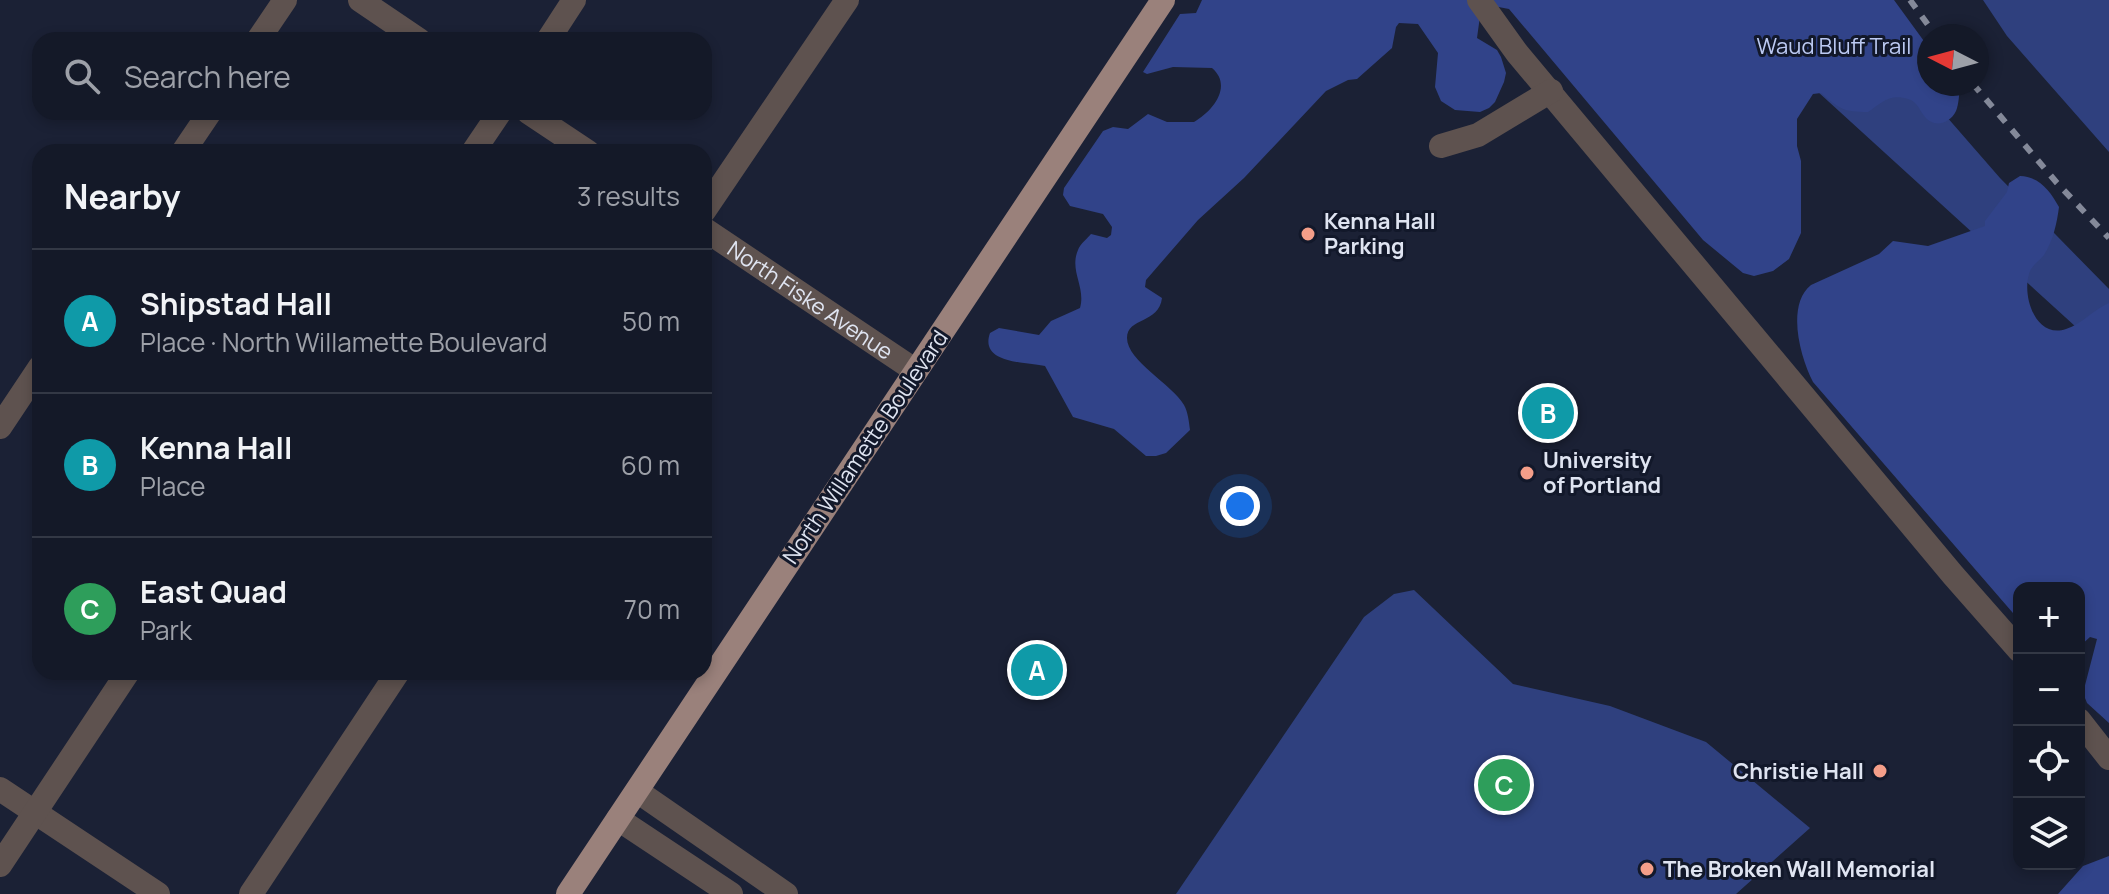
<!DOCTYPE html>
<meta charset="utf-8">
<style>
:root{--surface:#141928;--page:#1d2230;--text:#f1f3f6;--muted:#9da0a8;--line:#333845;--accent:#ea580c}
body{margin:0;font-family:Manrope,sans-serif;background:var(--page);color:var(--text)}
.controls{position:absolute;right:24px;bottom:24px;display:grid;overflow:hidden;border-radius:16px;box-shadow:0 4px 12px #0003}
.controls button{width:72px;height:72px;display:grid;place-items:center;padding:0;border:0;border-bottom:2px solid var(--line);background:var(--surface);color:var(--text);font:40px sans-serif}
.compass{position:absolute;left:1917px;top:24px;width:72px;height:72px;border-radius:50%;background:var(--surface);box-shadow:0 4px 12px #0003;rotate:276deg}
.you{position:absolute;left:1240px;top:506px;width:28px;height:28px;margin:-20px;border:6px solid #fff;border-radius:50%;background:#1a73e8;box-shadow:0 0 0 12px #1a73e833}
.badge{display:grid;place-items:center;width:52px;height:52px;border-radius:50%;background:var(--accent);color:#fff;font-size:26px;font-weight:700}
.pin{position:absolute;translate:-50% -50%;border:4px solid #fff;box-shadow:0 2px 8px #0006}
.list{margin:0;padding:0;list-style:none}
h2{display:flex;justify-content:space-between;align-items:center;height:104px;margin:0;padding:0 32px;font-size:34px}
h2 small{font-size:26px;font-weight:400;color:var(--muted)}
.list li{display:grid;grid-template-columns:52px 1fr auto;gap:24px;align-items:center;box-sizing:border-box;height:144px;padding:0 32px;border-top:2px solid var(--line)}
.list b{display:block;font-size:30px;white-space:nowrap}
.list p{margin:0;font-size:26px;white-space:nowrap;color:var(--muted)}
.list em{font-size:26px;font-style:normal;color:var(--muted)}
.icon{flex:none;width:44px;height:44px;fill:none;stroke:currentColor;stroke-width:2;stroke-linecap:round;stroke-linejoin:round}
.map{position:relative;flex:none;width:2109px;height:894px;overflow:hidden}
.search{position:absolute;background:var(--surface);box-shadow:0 4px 12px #0003;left:32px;top:32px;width:680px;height:88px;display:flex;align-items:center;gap:20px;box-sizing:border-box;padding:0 28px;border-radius:24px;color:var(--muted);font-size:30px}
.panel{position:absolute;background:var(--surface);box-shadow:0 4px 12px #0003;left:32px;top:144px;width:680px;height:536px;border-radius:24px}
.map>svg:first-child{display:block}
.green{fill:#2f407e}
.forest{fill:#314389}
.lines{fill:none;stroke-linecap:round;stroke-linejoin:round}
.minor{stroke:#5e524f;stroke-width:24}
.major{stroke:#9a817b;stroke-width:24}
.rail{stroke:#848999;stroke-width:6;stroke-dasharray:10 10;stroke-linecap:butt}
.poi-dot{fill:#f49e89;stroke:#12182a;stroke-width:3}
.labels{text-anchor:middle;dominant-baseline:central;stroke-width:6;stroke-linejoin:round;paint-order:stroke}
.park-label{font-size:22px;fill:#bccaf3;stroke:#12182a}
.poi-label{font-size:22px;font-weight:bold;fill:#dfe4f1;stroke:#12182a;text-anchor:start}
.street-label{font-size:22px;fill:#dfe4f1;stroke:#12182a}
</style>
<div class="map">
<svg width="2109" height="894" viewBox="0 0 2109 894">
<rect width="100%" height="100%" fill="#1b2135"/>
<!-- green -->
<path class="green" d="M1717,0L1946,116L2000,178L2109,289V357Z
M1983,0H2109V152L2007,36Z
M1414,590L1513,684L1610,706L1706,742L1810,828L1736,894H1176L1364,617L1394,594Z"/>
<!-- forest -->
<path class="forest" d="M1202,0H1894L1929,48V84L1960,86C1959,94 1959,104 1956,111C1950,124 1934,128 1925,117C1919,110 1918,102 1908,99C1890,93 1881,103 1868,112C1843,112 1840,109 1821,93L1813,94L1797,119V146L1801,161V233L1789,259L1773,271L1754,276L1743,273L1703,240L1509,9L1488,5L1481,9L1477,38L1497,50L1501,57L1506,73L1504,82L1495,102L1489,108L1480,112L1455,110L1441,101L1435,87L1438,53L1418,24L1399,23L1396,27L1392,48L1357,79L1348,80L1326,91L1244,178L1198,220L1146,280L1145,287L1162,298C1159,324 1127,317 1127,338C1127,361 1172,384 1184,405C1188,412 1189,422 1190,430L1166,453L1156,456H1146L1114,429L1073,417L1045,366C1027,362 979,364 990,333L999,328L1039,335L1051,321L1080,308C1086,287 1069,271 1078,250C1080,244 1088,238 1091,234L1107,238L1111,235L1112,227L1103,214L1070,206L1063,195L1064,188L1103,131L1113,127L1128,129L1148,114L1167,122H1194C1213,111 1233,86 1212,68L1173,67L1147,74L1143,72L1180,14L1196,13Z
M2020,176C2040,177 2050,191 2059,207C2057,223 2053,241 2044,255C2039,261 2031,266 2029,274C2022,297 2036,339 2066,329C2082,324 2094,309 2109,303V723L2087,703L2083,693L2097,639L2090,637L2079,647V588H2019V620L1813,382C1800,357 1786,305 1811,285L1879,254L1893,241L1928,246L1985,226V221L2007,192L2009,183Z
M2109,856V894H2058L2083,866Z"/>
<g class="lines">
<!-- minor -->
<g class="minor">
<path d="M360,0L419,40"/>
<path d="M1479,0L1517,53L1953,575L2019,650"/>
<path d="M258,40L285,0"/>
<path d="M548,40L574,0"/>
<path d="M528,112L588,152"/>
<path d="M1441,146L1478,135L1551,91"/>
<path d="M183,152L210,112"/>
<path d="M473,152L500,112"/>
<path d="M704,211L847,0"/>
<path id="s1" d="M704,229L916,371"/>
<path d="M0,427L40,367"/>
<path d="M2079,720L2109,758"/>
<path d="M0,789L158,894"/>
<path d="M637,791L786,894"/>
<path d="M618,819L731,894"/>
<path d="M0,865L128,672"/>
<path d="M251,894L398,672"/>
</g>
<!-- major -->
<path class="major" d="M568,894L1163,0"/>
<!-- rail -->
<path class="rail" d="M1910,0L1936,36
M1973,84L2057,183L2109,238"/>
</g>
<!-- markers -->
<g class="poi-dot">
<circle cx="1308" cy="234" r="8"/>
<circle cx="1527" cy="473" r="8"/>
<circle cx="1880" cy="771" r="8"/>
<circle cx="1647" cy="869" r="8"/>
</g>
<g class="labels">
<!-- park labels -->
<g class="park-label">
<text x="1834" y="46">Waud Bluff Trail</text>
</g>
<!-- poi labels -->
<g class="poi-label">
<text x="1324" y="221">Kenna Hall<tspan x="1324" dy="25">Parking</tspan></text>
<text x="1543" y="460">University<tspan x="1543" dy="25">of Portland</tspan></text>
<text x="1864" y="771" text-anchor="end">Christie Hall</text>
<text x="1663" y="869">The Broken Wall Memorial</text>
</g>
<!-- street labels -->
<g class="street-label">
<text stroke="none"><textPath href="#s1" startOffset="128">North Fiske Avenue</textPath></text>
<text transform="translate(865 447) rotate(-56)">North Willamette Boulevard</text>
</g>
</g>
</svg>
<div class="controls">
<button>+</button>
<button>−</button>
<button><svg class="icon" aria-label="locate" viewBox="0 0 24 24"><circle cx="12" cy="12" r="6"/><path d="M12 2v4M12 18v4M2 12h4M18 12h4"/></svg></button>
<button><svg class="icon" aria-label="layers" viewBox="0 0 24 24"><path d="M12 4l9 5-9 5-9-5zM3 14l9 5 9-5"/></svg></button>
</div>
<svg class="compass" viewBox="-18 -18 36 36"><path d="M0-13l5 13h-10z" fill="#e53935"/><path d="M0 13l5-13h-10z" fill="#9da0a8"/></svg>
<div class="you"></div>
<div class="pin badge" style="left:1037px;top:670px;background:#0f9aa8">A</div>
<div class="pin badge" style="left:1548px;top:413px;background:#0f9aa8">B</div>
<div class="pin badge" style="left:1504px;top:785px;background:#2e9e5b">C</div>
<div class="search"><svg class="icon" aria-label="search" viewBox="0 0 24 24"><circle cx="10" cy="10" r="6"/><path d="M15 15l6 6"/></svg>Search here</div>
<section class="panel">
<h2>Nearby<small>3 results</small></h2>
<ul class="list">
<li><span class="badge" style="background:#0f9aa8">A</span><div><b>Shipstad Hall</b><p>Place · North Willamette Boulevard</p></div><em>50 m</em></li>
<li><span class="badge" style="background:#0f9aa8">B</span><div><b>Kenna Hall</b><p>Place</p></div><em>60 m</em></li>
<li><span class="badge" style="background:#2e9e5b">C</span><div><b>East Quad</b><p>Park</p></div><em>70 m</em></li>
</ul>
</section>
</div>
